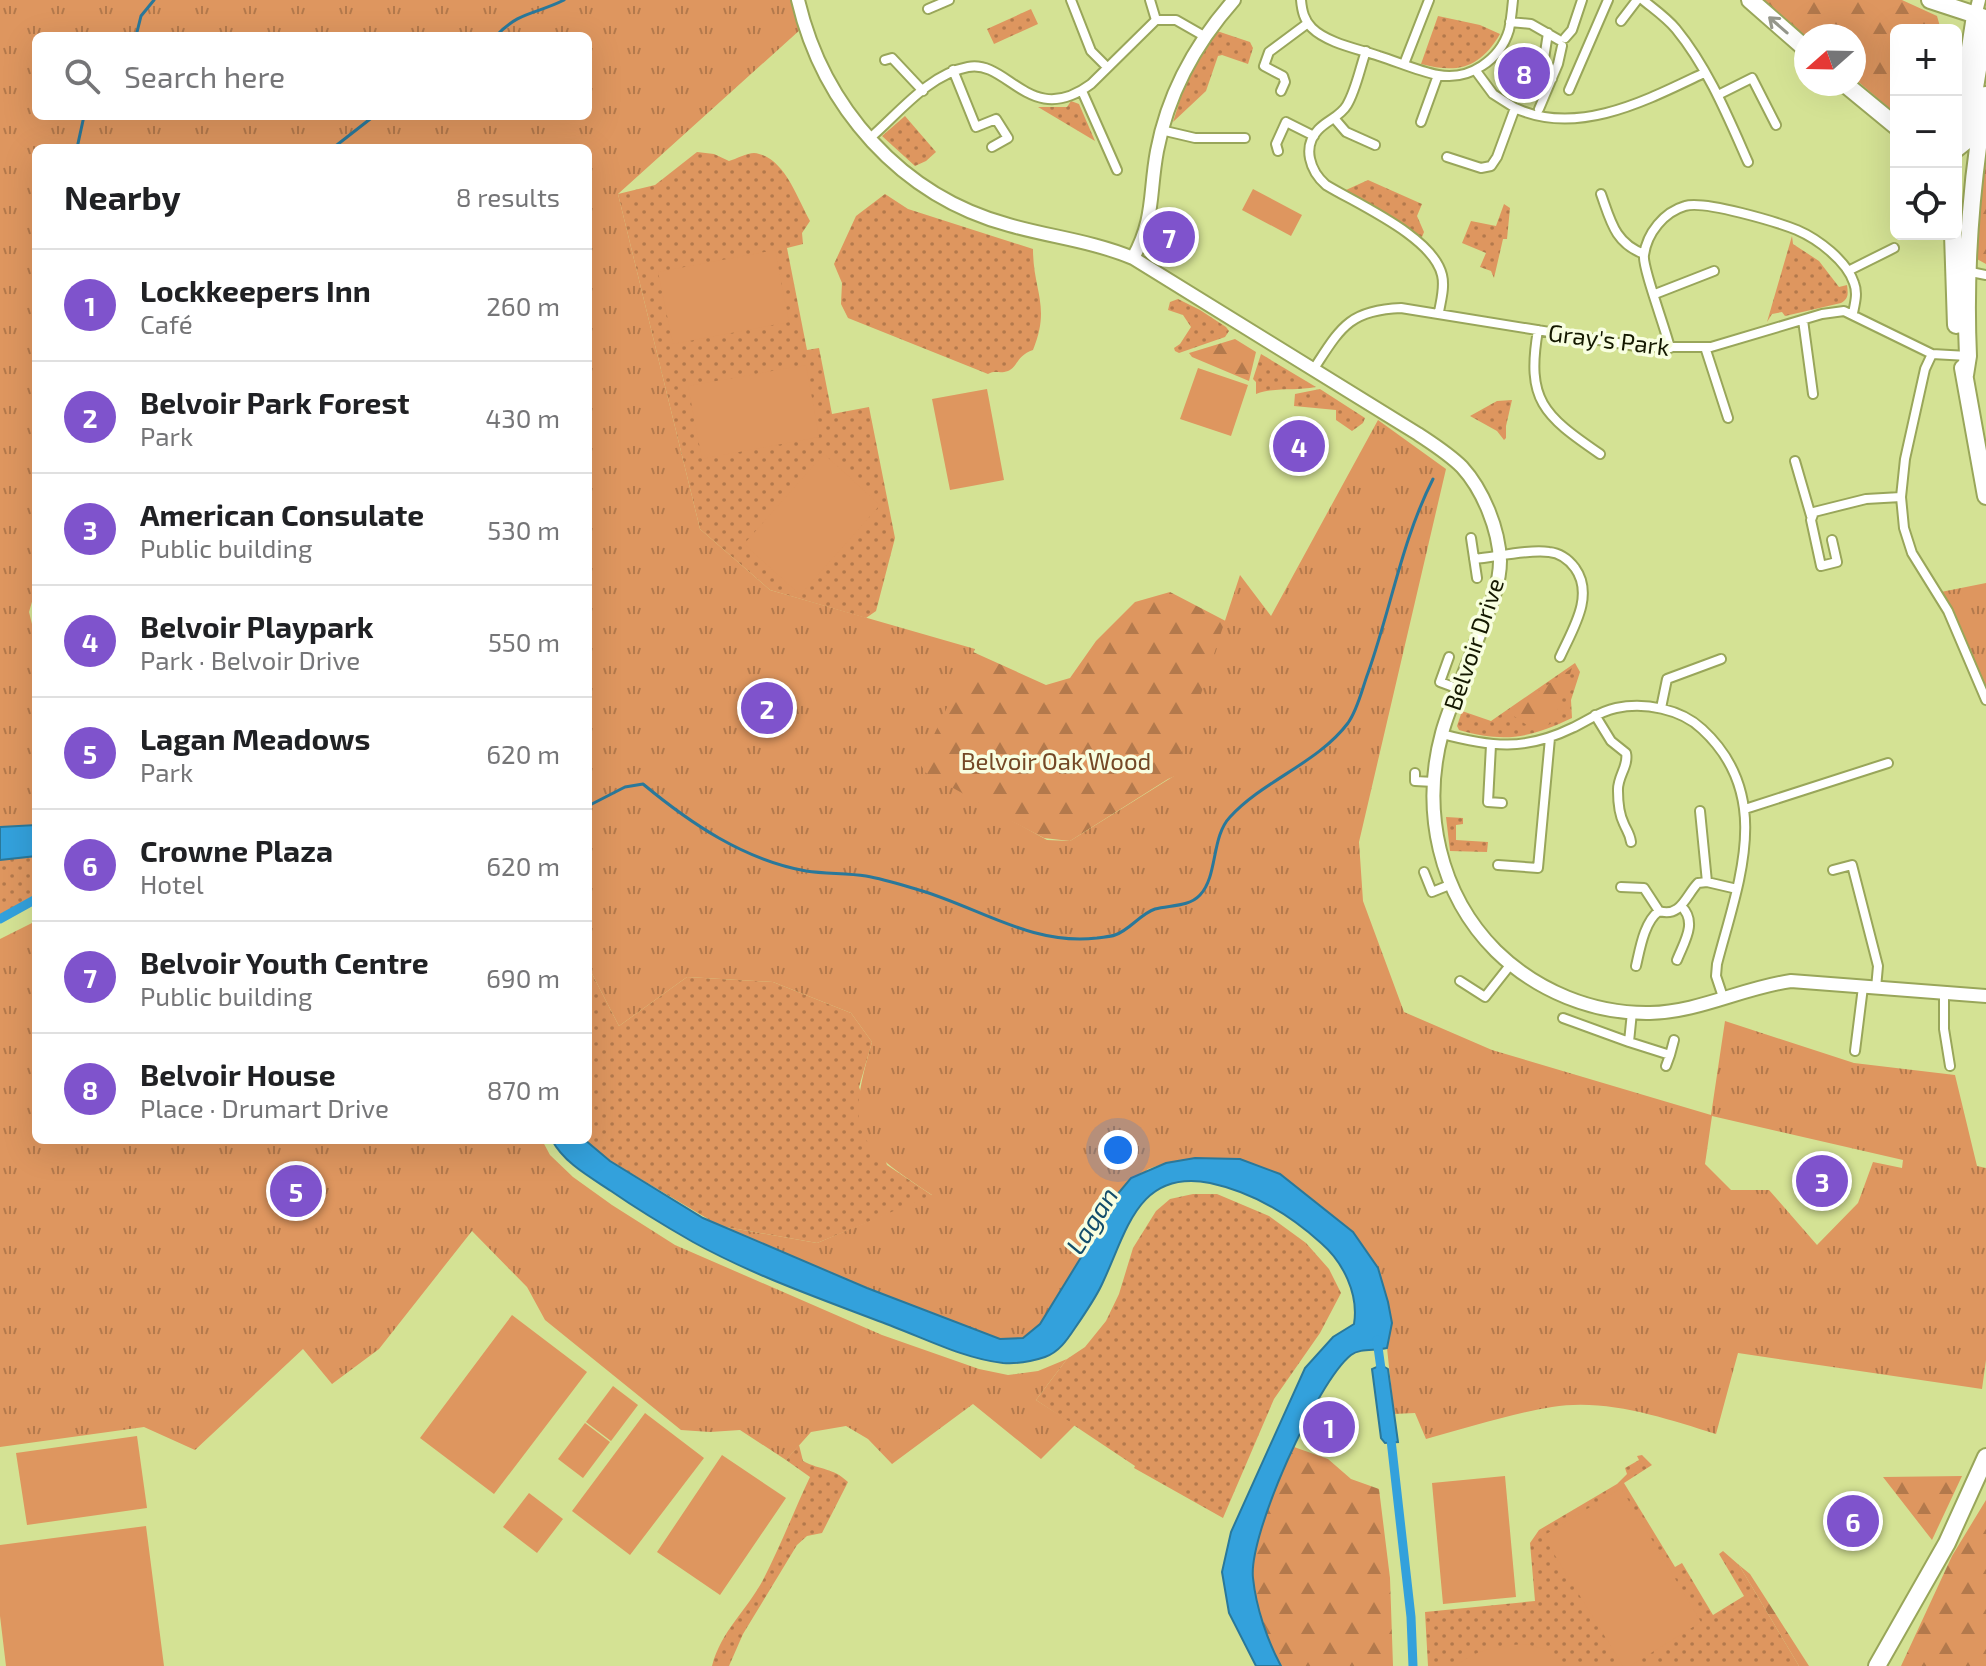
<!DOCTYPE html>
<meta charset="utf-8">
<style>
:root{--surface:#fff;--page:#f6f6f6;--text:#202124;--muted:#757577;--line:#e0e0e0;--accent:#7f53cc}
body{margin:0;font-family:"Exo 2",sans-serif;background:var(--page);color:var(--text)}
.controls{position:absolute;right:24px;top:24px;display:grid;overflow:hidden;border-radius:12px;box-shadow:0 8px 32px #0002}
.controls button{width:72px;height:72px;display:grid;place-items:center;padding:0;border:0;border-bottom:2px solid var(--line);background:var(--surface);color:var(--text);font:40px sans-serif}
.compass{position:absolute;left:1794px;top:24px;width:72px;height:72px;border-radius:50%;background:var(--surface);box-shadow:0 8px 32px #0002;rotate:250deg}
.you{position:absolute;left:1118px;top:1150px;width:28px;height:28px;margin:-20px;border:6px solid #fff;border-radius:50%;background:#1a73e8;box-shadow:0 0 0 12px #1a73e833}
.badge{display:grid;place-items:center;width:52px;height:52px;border-radius:50%;background:var(--accent);color:#fff;font-size:26px;font-weight:700}
.pin{position:absolute;translate:-50% -50%;border:4px solid #fff;box-shadow:0 2px 8px #0006}
.list{margin:0;padding:0;list-style:none}
h2{display:flex;justify-content:space-between;align-items:center;height:104px;margin:0;padding:0 32px;font-size:34px}
h2 small{font-size:26px;font-weight:400;color:var(--muted)}
.list li{display:grid;grid-template-columns:52px 1fr auto;gap:24px;align-items:center;box-sizing:border-box;height:112px;padding:0 32px;border-top:2px solid var(--line)}
.list b{display:block;font-size:30px;white-space:nowrap}
.list p{margin:0;font-size:26px;white-space:nowrap;color:var(--muted)}
.list em{font-size:26px;font-style:normal;color:var(--muted)}
.icon{flex:none;width:44px;height:44px;fill:none;stroke:currentColor;stroke-width:2;stroke-linecap:round;stroke-linejoin:round}
.map{position:relative;flex:none;width:1986px;height:1666px;overflow:hidden}
.search{position:absolute;background:var(--surface);box-shadow:0 8px 32px #0002;left:32px;top:32px;width:560px;height:88px;display:flex;align-items:center;gap:20px;box-sizing:border-box;padding:0 28px;border-radius:12px;color:var(--muted);font-size:30px}
.panel{position:absolute;background:var(--surface);box-shadow:0 8px 32px #0002;left:32px;top:144px;width:560px;height:1000px;border-radius:12px}
.map>svg:first-child{display:block}
.grass{fill:url(#grass-dots)}
.forest{fill:url(#forest-firs)}
.park{fill:url(#park-tufts);fill-rule:evenodd}
.garden{fill:#de965f}
.water{fill:#33a1dc;stroke:#2a789a;stroke-width:2}
.lines{fill:none;stroke-linecap:round;stroke-linejoin:round}
.stream{stroke:#2a789a;stroke-width:3}
.canal{stroke:#33a1dc;stroke-width:9}
.street-casing{stroke:#99a65a;stroke-width:12}
.secondary-casing{stroke:#99a65a;stroke-width:16}
.highway-casing{stroke:#99a65a;stroke-width:20}
.street{stroke:#fff;stroke-width:8}
.secondary{stroke:#fff;stroke-width:12}
.highway{stroke:#fff;stroke-width:16}
.oneway{stroke:#95978c}
.labels{text-anchor:middle;dominant-baseline:central;stroke-width:7;stroke-linejoin:round;paint-order:stroke}
.street-label{font-size:24px;fill:#141800;stroke:#f8fee0}
.park-label{font-size:24px;fill:#744826;stroke:#f8fee0}
.water-label{font-size:26px;font-style:italic;fill:#134d6b;stroke:#f8fee0}
</style>
<div class="map">
<svg width="1986" height="1666" viewBox="0 0 1986 1666">
<defs>
<pattern id="grass-dots" width="8" height="8" patternUnits="userSpaceOnUse" patternTransform="scale(2)"><rect width="8" height="8" fill="#de965f"/><path d="M2 2h.1M6 6h.1" fill="none" stroke="#b3794c" stroke-width="1.8" stroke-linecap="round"/></pattern>
<pattern id="forest-firs" width="22" height="20" patternUnits="userSpaceOnUse" patternTransform="scale(2)"><rect width="22" height="20" fill="#de965f"/><path d="M5 1l3.5 6h-7zM16 11l3.5 6h-7z" fill="#b3794c"/></pattern>
<pattern id="park-tufts" width="24" height="20" patternUnits="userSpaceOnUse" patternTransform="scale(2)"><rect width="24" height="20" fill="#de965f"/><path d="M3 7l-1-3M5 7V3M7 7l1-3M15 17l-1-3M17 17v-4M19 17l1-3" fill="none" stroke="#b3794c"/></pattern>
</defs>
<rect width="100%" height="100%" fill="#d4e294"/>
<!-- grass -->
<path class="grass" d="M1031,9L1038,24L994,44L987,29Z
M1438,16L1480,25L1500,34C1480,68 1458,74 1421,64Z
M1217,31L1250,42L1253,48L1248,64L1222,55L1218,56L1206,91L1173,122L1185,84Z
M1071,101L1079,104L1095,141L1038,107H1067Z
M905,116L936,152L926,161L915,166L882,136Z
M697,152L714,154L729,161C736,159 747,153 754,153C784,156 797,198 810,221L802,233L803,244L787,248L807,350L819,348L832,414L869,407L895,538L876,611L866,618L770,590L700,529L618,194L655,185Z
M1368,180L1422,204L1417,216L1424,232L1422,237L1346,190Z
M885,194L908,209L1033,249C1033,291 1051,306 1033,350C1017,355 1017,368 1008,371C1000,374 995,370 988,374L848,318L841,304L842,283L834,264L856,216Z
M1504,204L1510,208L1507,239H1503L1494,278L1491,271L1480,267L1486,253L1462,243L1471,221L1496,226Z
M1792,236L1793,244L1819,261L1839,287L1847,285C1848,293 1849,299 1841,303L1785,316L1782,312L1772,314L1767,322Z
M1178,299L1200,310L1226,327L1229,331L1225,337L1179,353L1175,351L1174,348L1180,344L1191,327L1183,315L1168,310L1170,302Z
M1261,354L1316,387C1294,391 1276,387 1256,394V382L1253,379Z
M1320,389L1365,418L1363,423L1352,431L1336,420V410L1294,406L1295,394Z
M1512,400L1506,426V438L1504,440L1497,431L1470,416L1497,401Z
M1575,663L1580,672L1571,700L1572,718C1530,738 1505,743 1459,730L1457,726L1462,711L1491,721Z
M1446,817L1463,818V824L1456,825V840L1488,842L1487,852L1450,851Z
M36,856V895L0,915V860Z
M588,966L619,1026L687,977L773,982L851,1013L872,1042L859,1087L887,1165L933,1196L817,1243L720,1226L610,1161L585,1140H588Z
M1193,1194H1217L1269,1216L1306,1243L1329,1269L1341,1293L1320,1333L1274,1399L1223,1518L1134,1468L1135,1466L1036,1400L1067,1359L1085,1347L1106,1321L1119,1294L1133,1248L1156,1211L1170,1199Z
M799,1445L803,1461C822,1471 832,1467 848,1482L822,1533L807,1536L797,1545L743,1634L729,1666H712C721,1631 747,1610 763,1580C780,1547 794,1511 810,1477L786,1460Z
M1642,1455L1652,1465L1624,1483L1675,1567L1682,1563L1713,1615L1744,1596L1719,1554L1723,1551L1739,1565L1799,1666H1428L1425,1612L1535,1601L1530,1543L1539,1530L1617,1484L1627,1474L1625,1468L1639,1460L1637,1456Z"/>
<!-- forest -->
<path class="forest" d="M1762,0H1902L1937,16L1941,30H1896V114L1854,78V36L1806,38Z
M1986,147V264L1975,258Z
M1235,339L1256,352L1249,381L1192,357L1189,353Z
M1170,592L1241,629L1194,768L1168,779L1070,841L1044,838L928,778L917,762L973,652L1046,685L1070,678L1096,641L1135,602Z
M1572,668L1553,723L1534,730L1508,712Z
M1294,1447L1328,1459L1351,1479L1379,1489L1390,1578L1393,1666H1281C1267,1640 1254,1606 1252,1577C1249,1533 1277,1486 1294,1447Z
M1962,1476L1932,1540L1883,1477Z
M1986,1500V1666H1901L1952,1556Z
M1739,1565L1750,1574L1809,1666H1799Z"/>
<!-- park -->
<path class="park" d="M0,0H793L801,29L618,194L700,529L770,590L975,649L920,764L926,773L1047,840L1070,841L1174,776L1240,575L1271,616L1378,420L1446,469L1359,842L1363,901L1404,1012L1492,1050L1711,1115L1725,1021L1854,1063L1955,1075L1977,1166L1986,1168V1360L1982,1389L1738,1353L1716,1434C1664,1418 1607,1398 1552,1407C1510,1414 1467,1428 1426,1439L1415,1413L1394,1414L1387,1348L1392,1323L1378,1268L1195,1158L1166,1163L1148,1169L1104,1209L1088,1246L1040,1324L1023,1338L1000,1339L867,1288L720,1226L817,1243L932,1195C855,1144 845,1134 872,1042L851,1013L773,982L687,977L619,1026L588,966V148H36V588L29,612L36,640V825L0,827ZM36,36H588V116H36ZM1712,1116L1903,1160L1902,1168L1873,1162L1858,1203L1817,1245L1769,1190H1731L1705,1164Z
M1279,430L1324,436L1320,463L1275,456Z
M1986,583V690L1941,592Z
M36,921V1140H542L550,1155L573,1177L612,1205L675,1245L882,1335L979,1369L1008,1375L1038,1371L1067,1359L1036,1400L1075,1425L1041,1459L973,1404L892,1464L868,1439L846,1426L811,1432L786,1460L740,1430L710,1432L681,1430L545,1320L527,1287L472,1231L379,1349L332,1384L303,1349L195,1450L144,1427L0,1447V939Z"/>
<!-- garden -->
<path class="garden" d="M1253,189L1302,215L1291,236L1242,210Z
M775,250L789,322L673,344L658,272Z
M806,365L819,437L702,459L688,386Z
M1198,368L1248,385L1231,436L1180,419Z
M987,389L1004,480L950,490L932,399Z
M824,454L880,505L800,595L744,544Z
M512,1315L587,1372L494,1494L420,1438Z
M613,1386L638,1405L611,1441L586,1422Z
M645,1413L704,1458L630,1555L572,1511Z
M585,1423L610,1442L583,1478L558,1459Z
M137,1436L147,1508L27,1525L16,1453Z
M722,1455L786,1498L720,1595L657,1552Z
M1505,1476L1516,1597L1443,1604L1432,1483Z
M1621,1488L1701,1622L1630,1666H1623L1543,1536Z
M529,1493L563,1519L537,1553L503,1527Z
M146,1526L164,1666H6L0,1616V1545Z
M1525,1644L1544,1649L1561,1666H1456C1477,1649 1498,1646 1525,1644Z"/>
<!-- water -->
<path class="water" d="M36,825V856L0,860V827Z
M552,1140H585L610,1161L703,1218L867,1288L1000,1339L1023,1338L1040,1324L1088,1246L1105,1209L1131,1178L1166,1163L1195,1158L1240,1159L1280,1174L1353,1232L1378,1268L1388,1302L1392,1323L1387,1348C1375,1351 1360,1348 1351,1355C1317,1382 1248,1535 1253,1578C1256,1607 1267,1640 1281,1666H1256L1229,1613L1222,1572L1231,1532L1305,1368L1333,1337L1354,1324C1359,1294 1343,1262 1321,1243C1290,1215 1252,1192 1210,1183C1138,1169 1127,1231 1103,1282C1096,1298 1085,1313 1075,1328C1067,1340 1059,1352 1045,1357C1033,1361 1016,1364 1003,1363C966,1359 928,1340 894,1327C827,1301 756,1277 693,1242C665,1226 637,1209 611,1191C590,1177 564,1163 552,1140Z
M1381,1365L1388,1369L1398,1442L1385,1443L1381,1438L1372,1369Z"/>
<g class="lines">
<!-- stream -->
<path class="stream" d="M136,36L141,16L154,0
M496,36C519,11 537,14 564,0
M77,148L84,116
M333,148L374,116
M588,806L625,787L643,784C690,823 744,860 806,871C826,874 846,873 866,876C883,879 902,885 919,890C978,907 1032,946 1097,938C1102,937 1110,937 1115,935C1130,930 1140,914 1155,909C1170,905 1189,907 1200,895C1218,876 1211,837 1230,817C1264,780 1318,763 1348,723C1358,709 1362,689 1368,673C1391,608 1402,540 1433,479"/>
<!-- canal -->
<path class="canal" d="M0,919L36,899
M1377,1340L1382,1376
M1390,1431L1411,1617L1413,1666"/>
<!-- street casing -->
<g class="street-casing">
<path id="street" d="M1071,0L1091,51L1107,67
M1150,0L1156,20
M1301,0C1302,11 1304,20 1312,28C1327,43 1359,49 1379,56C1398,62 1418,71 1438,75C1469,81 1500,60 1509,30C1511,21 1512,10 1513,0
M1643,0C1654,9 1667,18 1676,29C1708,68 1728,117 1748,162
M928,9L949,0
M1621,21L1637,0
M1510,22L1531,24L1559,40
M1548,33L1543,65L1552,79
M1565,38L1572,30L1582,0
M1366,51C1360,68 1356,90 1347,105C1340,117 1327,120 1318,130C1302,147 1310,171 1326,185C1359,205 1433,237 1442,275C1445,287 1441,300 1439,312
M885,60L892,58L923,91
M1404,64L1429,0
M953,70L976,127L996,119L1008,138L992,147
M1569,90L1608,0
M1082,91L1117,170
M1281,91L1285,82L1283,76L1264,66L1269,52L1308,23
M1718,95L1752,78L1776,125
M1515,108C1578,137 1647,100 1704,73
M1539,109L1558,64L1562,46
M1334,118L1346,132L1375,145
M1421,122L1438,75
M1161,130L1195,138H1245
M870,138C898,114 929,74 968,67C1008,59 1030,129 1091,84L1156,20H1176L1204,36
M1278,151L1276,144L1286,122L1314,136
M1447,157L1481,168L1491,166L1497,157L1515,108L1493,94L1476,71
M1601,194C1611,222 1615,243 1644,254
M1848,271L1894,248
M1966,271L1986,275
M1655,294L1714,271
M1803,320L1813,394
M1538,330C1526,400 1543,415 1600,454
M1705,347L1728,418
M1670,348C1666,330 1642,267 1644,255C1647,233 1664,212 1685,206C1704,200 1777,222 1797,230C1818,239 1847,261 1854,283C1858,293 1855,303 1853,313
M1932,354L1925,369L1905,459L1901,497L1904,528L1912,553L1948,611L1986,700
M1313,370C1340,329 1348,310 1401,308L1642,347H1711L1822,314L1844,311L1932,354L1968,356
M1795,461L1811,516
M1471,538L1477,578
M1832,540L1837,562L1821,566L1811,520L1814,512L1866,499L1901,497
M1474,559C1496,557 1529,549 1549,552C1560,553 1569,560 1575,568C1595,596 1572,630 1560,657
M1449,657L1440,682L1459,689
M1661,708L1667,679L1721,659
M1595,715L1611,741L1626,753C1629,766 1617,777 1618,791C1618,801 1619,814 1624,824C1627,831 1630,834 1631,842
M1442,734C1491,747 1525,751 1572,728C1587,721 1600,711 1616,708C1645,702 1681,709 1702,729C1775,796 1738,883 1717,964L1716,976L1723,997
M1491,745L1488,802L1502,803
M1415,773V781L1434,782
M1745,809L1888,763
M1700,811L1707,882
M1498,865L1538,868L1550,738
M1833,870L1852,865L1878,966L1876,988
M1424,872L1432,892L1452,884
M1621,887L1644,888L1659,911C1681,918 1686,895 1698,883L1707,882L1737,889
M1677,960C1684,942 1698,922 1681,906
M1636,966C1640,949 1644,922 1659,911
M1460,981L1485,997L1511,964
M1944,994V1029L1950,1066
M1563,1018L1629,1042L1632,1012
M1629,1042L1670,1055L1674,1040
M1855,1051L1863,987
M1666,1066L1670,1055"/>
</g>
<!-- secondary casing -->
<g class="secondary-casing">
<path id="secondary" d="M798,0C823,107 901,196 1009,225C1051,237 1092,241 1133,258L1418,434C1433,444 1449,454 1462,467C1483,490 1499,529 1500,561C1500,590 1484,620 1474,648C1464,676 1450,704 1442,733C1421,810 1439,894 1496,951C1537,991 1593,1014 1650,1013C1699,1012 1742,988 1791,981L1986,996
M1975,16L1979,0
M1133,258C1155,218 1149,194 1157,151C1168,93 1195,44 1234,0"/>
</g>
<!-- highway casing -->
<g class="highway-casing">
<path id="highway" d="M1750,0L1806,49
M1930,0L1985,18
M1845,84L1896,126
M1956,137L1975,16
M1956,149L1966,141L1986,22
M1953,234L1956,325
M1963,368L1986,496
M1965,375L1968,356C1964,268 1971,182 1986,95
M1877,1666L1947,1543L1986,1457"/>
</g>
<!-- street -->
<use href="#street" class="street"/>
<!-- secondary -->
<use href="#secondary" class="secondary"/>
<!-- highway -->
<use href="#highway" class="highway"/>
</g>
<!-- one-way arrows -->
<defs><path id="oneway-shaft" d="M-6 0H5M1.5-3L5.5 0L1.5 3" fill="none" stroke-width="1.6" stroke-linecap="round" stroke-linejoin="round" transform="scale(2)"/></defs>
<use class="oneway" href="#oneway-shaft" transform="translate(1778 25) rotate(-139)"/>
<g class="labels">
<!-- street labels -->
<g class="street-label">
<text transform="translate(1609 339) rotate(7)">Gray's Park</text>
<text transform="translate(1473 644) rotate(-71)">Belvoir Drive</text>
</g>
<!-- park labels -->
<g class="park-label">
<text x="1056" y="760">Belvoir Oak Wood</text>
</g>
<!-- water labels -->
<g class="water-label">
<text transform="translate(1091 1220) rotate(-58)">Lagan</text>
</g>
</g>
</svg>
<div class="controls">
<button>+</button>
<button>−</button>
<button><svg class="icon" aria-label="locate" viewBox="0 0 24 24"><circle cx="12" cy="12" r="6"/><path d="M12 2v4M12 18v4M2 12h4M18 12h4"/></svg></button>
</div>
<svg class="compass" viewBox="-18 -18 36 36"><path d="M0-13l5 13h-10z" fill="#e53935"/><path d="M0 13l5-13h-10z" fill="#757577"/></svg>
<div class="you"></div>
<div class="pin badge" style="left:1329px;top:1427px">1</div>
<div class="pin badge" style="left:767px;top:708px">2</div>
<div class="pin badge" style="left:1822px;top:1181px">3</div>
<div class="pin badge" style="left:1299px;top:446px">4</div>
<div class="pin badge" style="left:296px;top:1191px">5</div>
<div class="pin badge" style="left:1853px;top:1521px">6</div>
<div class="pin badge" style="left:1169px;top:237px">7</div>
<div class="pin badge" style="left:1524px;top:73px">8</div>
<div class="search"><svg class="icon" aria-label="search" viewBox="0 0 24 24"><circle cx="10" cy="10" r="6"/><path d="M15 15l6 6"/></svg>Search here</div>
<section class="panel">
<h2>Nearby<small>8 results</small></h2>
<ul class="list">
<li><span class="badge">1</span><div><b>Lockkeepers Inn</b><p>Café</p></div><em>260 m</em></li>
<li><span class="badge">2</span><div><b>Belvoir Park Forest</b><p>Park</p></div><em>430 m</em></li>
<li><span class="badge">3</span><div><b>American Consulate</b><p>Public building</p></div><em>530 m</em></li>
<li><span class="badge">4</span><div><b>Belvoir Playpark</b><p>Park · Belvoir Drive</p></div><em>550 m</em></li>
<li><span class="badge">5</span><div><b>Lagan Meadows</b><p>Park</p></div><em>620 m</em></li>
<li><span class="badge">6</span><div><b>Crowne Plaza</b><p>Hotel</p></div><em>620 m</em></li>
<li><span class="badge">7</span><div><b>Belvoir Youth Centre</b><p>Public building</p></div><em>690 m</em></li>
<li><span class="badge">8</span><div><b>Belvoir House</b><p>Place · Drumart Drive</p></div><em>870 m</em></li>
</ul>
</section>
</div>
